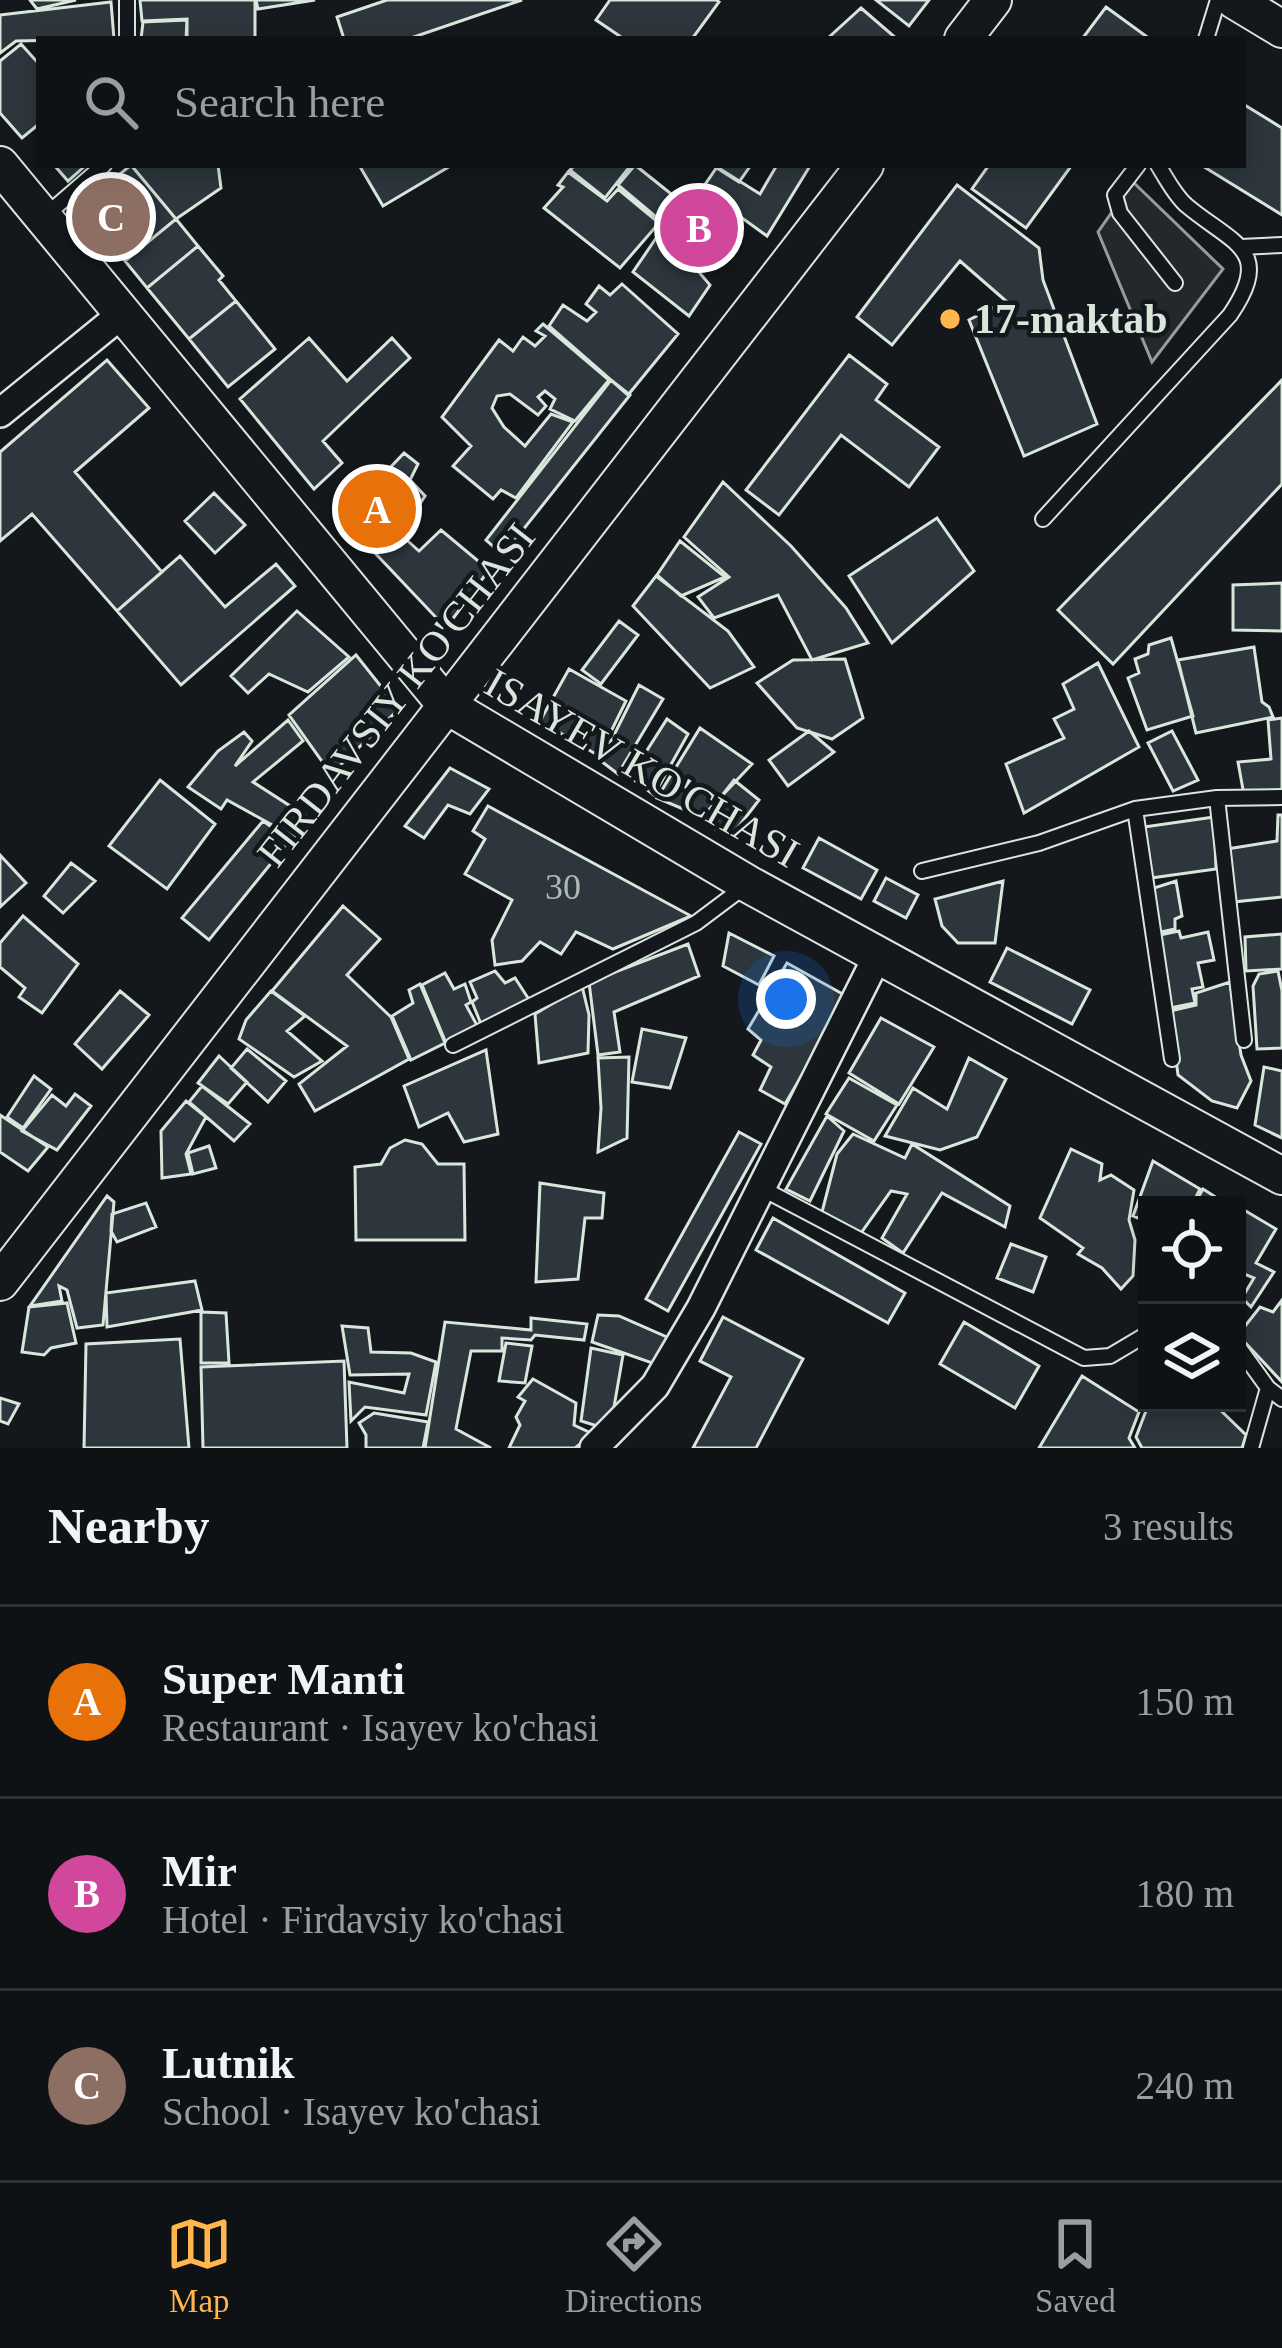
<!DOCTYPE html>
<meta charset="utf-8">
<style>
:root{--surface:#0f1215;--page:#1d2022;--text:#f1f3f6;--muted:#9b9ea0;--line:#2f3234;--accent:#ffb74d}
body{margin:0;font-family:Georgia,serif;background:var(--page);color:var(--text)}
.controls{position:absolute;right:36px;bottom:36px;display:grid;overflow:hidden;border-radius:0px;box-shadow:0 6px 18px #0003}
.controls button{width:108px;height:108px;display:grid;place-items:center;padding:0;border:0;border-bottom:3px solid var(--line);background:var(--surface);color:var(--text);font:60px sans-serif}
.you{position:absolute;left:786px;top:999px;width:42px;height:42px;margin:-30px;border:9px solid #fff;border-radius:50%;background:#1a73e8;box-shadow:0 0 0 18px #1a73e833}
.badge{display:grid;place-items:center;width:78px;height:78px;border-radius:50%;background:var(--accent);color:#fff;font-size:39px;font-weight:700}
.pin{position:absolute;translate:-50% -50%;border:6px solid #fff;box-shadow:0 3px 12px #0006}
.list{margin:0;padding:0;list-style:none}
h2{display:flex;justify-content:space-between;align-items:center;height:156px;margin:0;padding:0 48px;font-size:51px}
h2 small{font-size:39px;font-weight:400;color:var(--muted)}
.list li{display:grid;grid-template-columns:78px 1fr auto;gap:36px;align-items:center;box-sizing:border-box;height:192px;padding:0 48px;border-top:3px solid var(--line)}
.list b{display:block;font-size:45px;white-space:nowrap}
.list p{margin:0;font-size:39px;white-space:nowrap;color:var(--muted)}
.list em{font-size:39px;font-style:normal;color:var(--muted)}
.icon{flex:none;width:66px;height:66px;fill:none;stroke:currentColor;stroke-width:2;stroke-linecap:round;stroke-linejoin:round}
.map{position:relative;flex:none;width:1282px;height:1448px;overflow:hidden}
.search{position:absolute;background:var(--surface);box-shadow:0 6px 18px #0003;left:36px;right:36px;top:36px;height:132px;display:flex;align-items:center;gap:30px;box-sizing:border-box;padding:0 42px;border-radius:0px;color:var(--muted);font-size:45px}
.sheet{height:732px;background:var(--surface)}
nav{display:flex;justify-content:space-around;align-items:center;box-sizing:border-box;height:168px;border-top:3px solid var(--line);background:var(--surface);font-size:33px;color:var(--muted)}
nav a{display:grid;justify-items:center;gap:6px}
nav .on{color:var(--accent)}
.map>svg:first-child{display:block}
.parking{fill:#24282b;stroke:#939e99;stroke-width:3}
.building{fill:#2c363c;stroke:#d8e6dc;stroke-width:3}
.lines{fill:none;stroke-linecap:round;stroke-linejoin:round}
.lane-casing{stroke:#d8e6dc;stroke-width:18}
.street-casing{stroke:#d8e6dc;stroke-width:32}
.secondary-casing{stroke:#d8e6dc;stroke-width:40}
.lane{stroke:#14181c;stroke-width:14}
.street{stroke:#14181c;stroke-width:27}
.secondary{stroke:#14181c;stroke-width:36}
.poi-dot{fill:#ffb74d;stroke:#14181c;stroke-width:4.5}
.labels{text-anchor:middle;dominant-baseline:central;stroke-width:9;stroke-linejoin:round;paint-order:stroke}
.number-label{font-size:36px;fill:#adbab4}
.poi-label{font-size:42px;font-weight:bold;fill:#d8e6dc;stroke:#14181c;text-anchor:start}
.street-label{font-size:42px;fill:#d8e6dc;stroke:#14181c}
</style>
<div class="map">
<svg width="1282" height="1448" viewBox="0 0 1282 1448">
<rect width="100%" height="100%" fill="#14181c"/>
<!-- parking -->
<path class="parking" d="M1133,182L1223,269L1152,362L1098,232Z"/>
<!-- building -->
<path class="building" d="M30,0H76L37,9Z
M140,0H255V39H187V19L142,21Z
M256,0H315L258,9Z
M387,0H522L408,39H344L337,17Z
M610,0H716L719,2L692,39H624L596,20Z
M876,0H929L909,26Z
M111,2L114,39L16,41L0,53V15Z
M1106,7L1150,39H1082Z
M861,8L897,39H827Z
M187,20L186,39H141L143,22Z
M21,44L39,64V124L22,138L0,113V61Z
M1243,104L1282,128V215L1201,165H1243Z
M54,165H86L68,181Z
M131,165H218L221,188L176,219Z
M131,165L176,219L125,261L79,207Z
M359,165H452L383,206Z
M575,165H631L605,198L570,170Z
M635,165L680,201L662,222L618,185Z
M712,165H751L739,182Z
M777,165L810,166L767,236L702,189L717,167L760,194Z
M989,165H1072L1026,228L972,189Z
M568,172L607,201L618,189L659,223L620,268L544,208L563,187L558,185Z
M957,185L1039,248L1043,280L1097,424L1024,456L969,320L1006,301L960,261L892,345L857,317Z
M686,201L736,240L714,266L667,225Z
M176,219L198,246L147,288L125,261Z
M665,225L700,253L692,264L710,285L689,316L633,272Z
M198,246L223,276L219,280L236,301L189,339L147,288Z
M622,284L678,334L628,395L549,326L563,305L587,321L596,312L586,304L599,286L610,295Z
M236,301L275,349L228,387L189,339Z
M543,324L609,380L575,421L550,409L555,399L545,391L538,397L546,406L538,415L510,394L497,396L492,408L504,427L525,446L551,414L573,422L516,498L501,490L493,499L453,466L471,446L442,417L499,340L513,351L523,337L535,346L545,336L536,331Z
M309,338L347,381L392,338L410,358L323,441L342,463L314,489L240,399Z
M849,355L887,384L876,400L939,447L909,487L841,435L779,515L746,490Z
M107,360L149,408L75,472L162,572L117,611L32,514L0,541V452Z
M611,380L630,395L503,555L486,540Z
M1282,380V484L1113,664L1058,610Z
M404,453L418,464L410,480L425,496L403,530L390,524L367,538L344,516Z
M723,482L791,546L846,608L868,643L812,660L778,595L714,618L698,597L729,577L684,537Z
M214,493L245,525L215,553L185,521Z
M937,518L974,571L892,643L849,576Z
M390,525L419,551L441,530L489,570L446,628L375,553L371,537Z
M680,541L725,577L681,596L657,575Z
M180,556L225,607L276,564L295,586L181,685L117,611Z
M656,576L728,631L754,667L710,688L633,606Z
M1282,583V631L1233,630V585Z
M297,611L349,657L308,692L269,674L248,693L231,676Z
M619,621L638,635L601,684L582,670Z
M1171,638L1193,716L1147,730L1128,678L1139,673L1135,659L1148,654L1149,645Z
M1254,647L1262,702L1269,707L1273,717L1196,733L1178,660Z
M356,655L399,709L331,774L289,715Z
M845,659L863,718L832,739L797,728L757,683L793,660Z
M1098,663L1139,747L1024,813L1006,764L1064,738L1054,719L1074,709L1063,684Z
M569,669L626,701L599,756L540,721Z
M639,685L663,699L618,774L601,761Z
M1282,718V791L1244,795L1238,762L1271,759L1268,720Z
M667,719L688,734L654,795L630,777Z
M288,720L303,741L253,782L312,820L296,838L227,800L221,809L188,787L218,751L244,732L252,741L235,766Z
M700,728L752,764L702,817L657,798Z
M809,731L834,752L788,786L769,760Z
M1172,731L1198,780L1173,791L1148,743Z
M450,768L489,789L470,814L448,805L424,838L405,826Z
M160,780L215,824L167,889L109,846Z
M734,780L759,800L730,838L702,821Z
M488,806L691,916L613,949L576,932L561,954L540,942L522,961L495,965L492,940L512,900L465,874L485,839L473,831Z
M1278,815H1282V897L1233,902L1227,849L1277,841Z
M1214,817L1216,869L1151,878L1144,827Z
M263,821L290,840L209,940L182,918Z
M819,838L877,870L861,899L803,868Z
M0,855L26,883L0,907Z
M71,863L95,881L63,913L44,896Z
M886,878L918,895L906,918L874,901Z
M1003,881L995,943H958L942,926L935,899Z
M1176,881L1182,916L1175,919V929L1156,933L1154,888Z
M343,906L380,939L347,975L391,1017L409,1059L315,1111L299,1084L347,1046L272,991Z
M23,916L78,964L42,1013L19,997L25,988L0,967V943Z
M1179,931L1181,938L1208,932L1214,960L1198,963L1203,987L1192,989L1195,1003L1170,1008L1155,936Z
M729,933L774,956L759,985L723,966Z
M1282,934V969L1246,971L1245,937Z
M688,944L699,976L614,1012L620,1052L598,1055L589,982Z
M1007,948L1090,990L1072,1024L990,982Z
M787,963L848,997L785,1104L760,1090L771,1067L753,1055L761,1040L748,1029Z
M495,971L505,983L515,978L530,1001L481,1024L472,1002L477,998L470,982Z
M1278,971L1282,991V1048L1257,1049L1253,986L1259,974Z
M445,973L454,989L465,984L471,1002L466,1005L479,1029L446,1043L422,985Z
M1230,982L1241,1055L1251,1081L1237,1108L1212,1101L1178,1075L1170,1011L1196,1005V993Z
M420,984L445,1043L411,1060L392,1016L413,1003L409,990Z
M582,986L589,1015L588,1053L539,1063L535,1014Z
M120,991L149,1015L102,1069L75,1044Z
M271,991L305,1016L287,1031L322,1061L294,1077L239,1039L246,1020Z
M881,1018L934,1047L899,1104L849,1073Z
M642,1029L686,1038L670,1088L632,1082Z
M247,1049L286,1081L268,1102L231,1068Z
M486,1050L498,1134L464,1142L448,1113L419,1127L404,1086Z
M219,1056L247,1082L228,1104L198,1083Z
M629,1057L627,1138L598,1152L601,1108L598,1058Z
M969,1058L1006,1079L977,1137L940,1150L885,1136L913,1088L947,1109Z
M1264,1067L1282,1071V1138L1255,1125Z
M34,1076L51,1089L23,1128L7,1117Z
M849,1078L897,1105L874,1141L826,1114Z
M202,1086L250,1124L234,1141L189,1102Z
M75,1094L91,1106L57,1150L22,1131L52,1095L66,1106Z
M186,1101L206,1117L186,1154L191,1174L162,1178L161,1131Z
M0,1115L48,1147L28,1171L0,1152Z
M827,1116L844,1131L810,1201L786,1189Z
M739,1132L761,1144L668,1311L646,1299Z
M853,1134L905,1158L912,1144L1010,1206L1005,1227L942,1193L903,1253L882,1238L907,1194L891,1191L861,1233L822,1212L837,1154Z
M405,1140L422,1144L438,1164H464L465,1240H356L355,1167L381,1164L390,1148Z
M209,1146L216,1168L193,1174L188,1153Z
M1071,1149L1102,1164L1100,1180L1111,1175L1134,1190L1129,1220L1135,1240L1133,1276L1121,1289L1102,1268L1078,1254L1083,1248L1040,1218Z
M1153,1161L1200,1189L1192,1205H1147V1222L1133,1216Z
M540,1183L604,1193L602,1218H585L578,1279L536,1282Z
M1203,1189L1228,1205H1194Z
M107,1196L114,1202L103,1325L77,1328L67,1290L59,1286L62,1301L30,1306Z
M146,1203L156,1227L117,1242L111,1231L112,1214Z
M1244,1210L1276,1229L1256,1263L1274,1272L1251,1307L1242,1298L1254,1278L1237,1271V1224Z
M773,1218L905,1293L888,1323L756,1250Z
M1011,1244L1046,1257L1033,1292L997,1278Z
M195,1281L202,1310L107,1327L106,1293Z
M1282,1300V1382L1238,1335L1260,1307L1273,1312Z
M67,1303L76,1343L51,1348L44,1355L22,1352L29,1307Z
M201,1312L226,1313L229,1363H201Z
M598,1315L619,1316L669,1338L655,1364L592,1342Z
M723,1317L803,1359L756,1448H693L731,1377L700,1361Z
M531,1318L587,1324L584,1340L535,1335L531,1340L502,1338V1351H471L456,1429L491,1448H425L445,1322L531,1330Z
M964,1322L1039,1366L1015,1408L940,1364Z
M342,1326L368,1328L371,1352L411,1353L436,1362L426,1415L365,1407L351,1421L349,1382L404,1393L409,1374L350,1375Z
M180,1339L189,1448H84L86,1344Z
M506,1343L532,1346L525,1383L499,1381Z
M591,1348L623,1355L610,1430L581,1421Z
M344,1361L347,1448H203L201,1367Z
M1082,1376L1139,1412L1129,1438L1135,1448H1039Z
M533,1379L576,1403L574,1425L593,1434L575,1448H509L520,1425L516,1417L525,1401L518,1397Z
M0,1398L19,1404L8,1424L0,1421Z
M1149,1403H1213L1246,1435L1242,1448H1142L1136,1437Z
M374,1413L428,1422L423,1448H366V1435L359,1423Z"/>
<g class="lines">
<!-- lane casing -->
<g class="lane-casing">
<path id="lane" d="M127,0V39
M1206,39L1218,0
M1138,165L1115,195L1120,213L1175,283
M45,216L104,165
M1241,247L1282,245
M1043,519L1230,315C1275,249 1232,244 1186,205C1174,194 1166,178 1158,165
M1217,798L1244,1040
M1135,809L1172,1059
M922,871L1039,843L1135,809L1217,798L1282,797
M453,1045L696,923L744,887
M763,1189L1084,1358L1110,1356L1147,1334
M1237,1345L1268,1388L1282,1399
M1251,1448L1268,1388"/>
</g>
<!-- street casing -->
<g class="street-casing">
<path id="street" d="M0,413L122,314
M594,1448L655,1386L701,1308L878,955"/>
</g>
<!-- secondary casing -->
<g class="secondary-casing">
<path id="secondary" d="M1234,0L1282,29
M963,39L993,0
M0,165L446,705L748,884L1282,1176
M0,1282L865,165"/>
</g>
<!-- lane -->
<use href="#lane" class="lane"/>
<!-- street -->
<use href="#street" class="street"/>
<!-- secondary -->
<use href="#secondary" class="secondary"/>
</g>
<!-- markers -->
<circle class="poi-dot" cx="950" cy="319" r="12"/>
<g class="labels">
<!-- number labels -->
<g class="number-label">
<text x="563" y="887">30</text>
</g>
<!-- poi labels -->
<g class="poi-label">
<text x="974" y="319">17-maktab</text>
</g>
<!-- street labels -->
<g class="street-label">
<text transform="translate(396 695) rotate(-52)">FIRDAVSIY KO'CHASI</text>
<text transform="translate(642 768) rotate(30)">ISAYEV KO'CHASI</text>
</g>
</g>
</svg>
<div class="controls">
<button><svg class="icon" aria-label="locate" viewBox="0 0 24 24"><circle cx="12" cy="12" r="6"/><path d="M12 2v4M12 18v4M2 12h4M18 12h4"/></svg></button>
<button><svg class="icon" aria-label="layers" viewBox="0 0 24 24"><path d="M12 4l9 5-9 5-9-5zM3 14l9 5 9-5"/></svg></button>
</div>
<div class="you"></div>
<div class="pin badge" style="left:377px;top:509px;background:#e8710a">A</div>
<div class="pin badge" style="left:699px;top:228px;background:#d1479c">B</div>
<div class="pin badge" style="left:111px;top:217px;background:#8d6e63">C</div>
<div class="search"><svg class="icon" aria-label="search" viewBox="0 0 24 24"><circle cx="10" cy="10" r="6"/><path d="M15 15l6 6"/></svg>Search here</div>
</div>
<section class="sheet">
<h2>Nearby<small>3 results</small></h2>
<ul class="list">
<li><span class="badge" style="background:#e8710a">A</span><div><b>Super Manti</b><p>Restaurant · Isayev ko'chasi</p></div><em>150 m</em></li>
<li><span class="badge" style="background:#d1479c">B</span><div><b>Mir</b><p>Hotel · Firdavsiy ko'chasi</p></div><em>180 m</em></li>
<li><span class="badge" style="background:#8d6e63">C</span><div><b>Lutnik</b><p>School · Isayev ko'chasi</p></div><em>240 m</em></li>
</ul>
</section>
<nav>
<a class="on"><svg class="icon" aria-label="map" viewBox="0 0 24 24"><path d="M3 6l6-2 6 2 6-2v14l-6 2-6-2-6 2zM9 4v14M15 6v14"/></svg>Map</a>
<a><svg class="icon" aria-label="directions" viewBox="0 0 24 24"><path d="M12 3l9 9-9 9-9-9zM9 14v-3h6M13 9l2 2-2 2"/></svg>Directions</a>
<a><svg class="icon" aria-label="saved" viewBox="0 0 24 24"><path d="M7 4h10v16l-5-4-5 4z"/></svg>Saved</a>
</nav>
